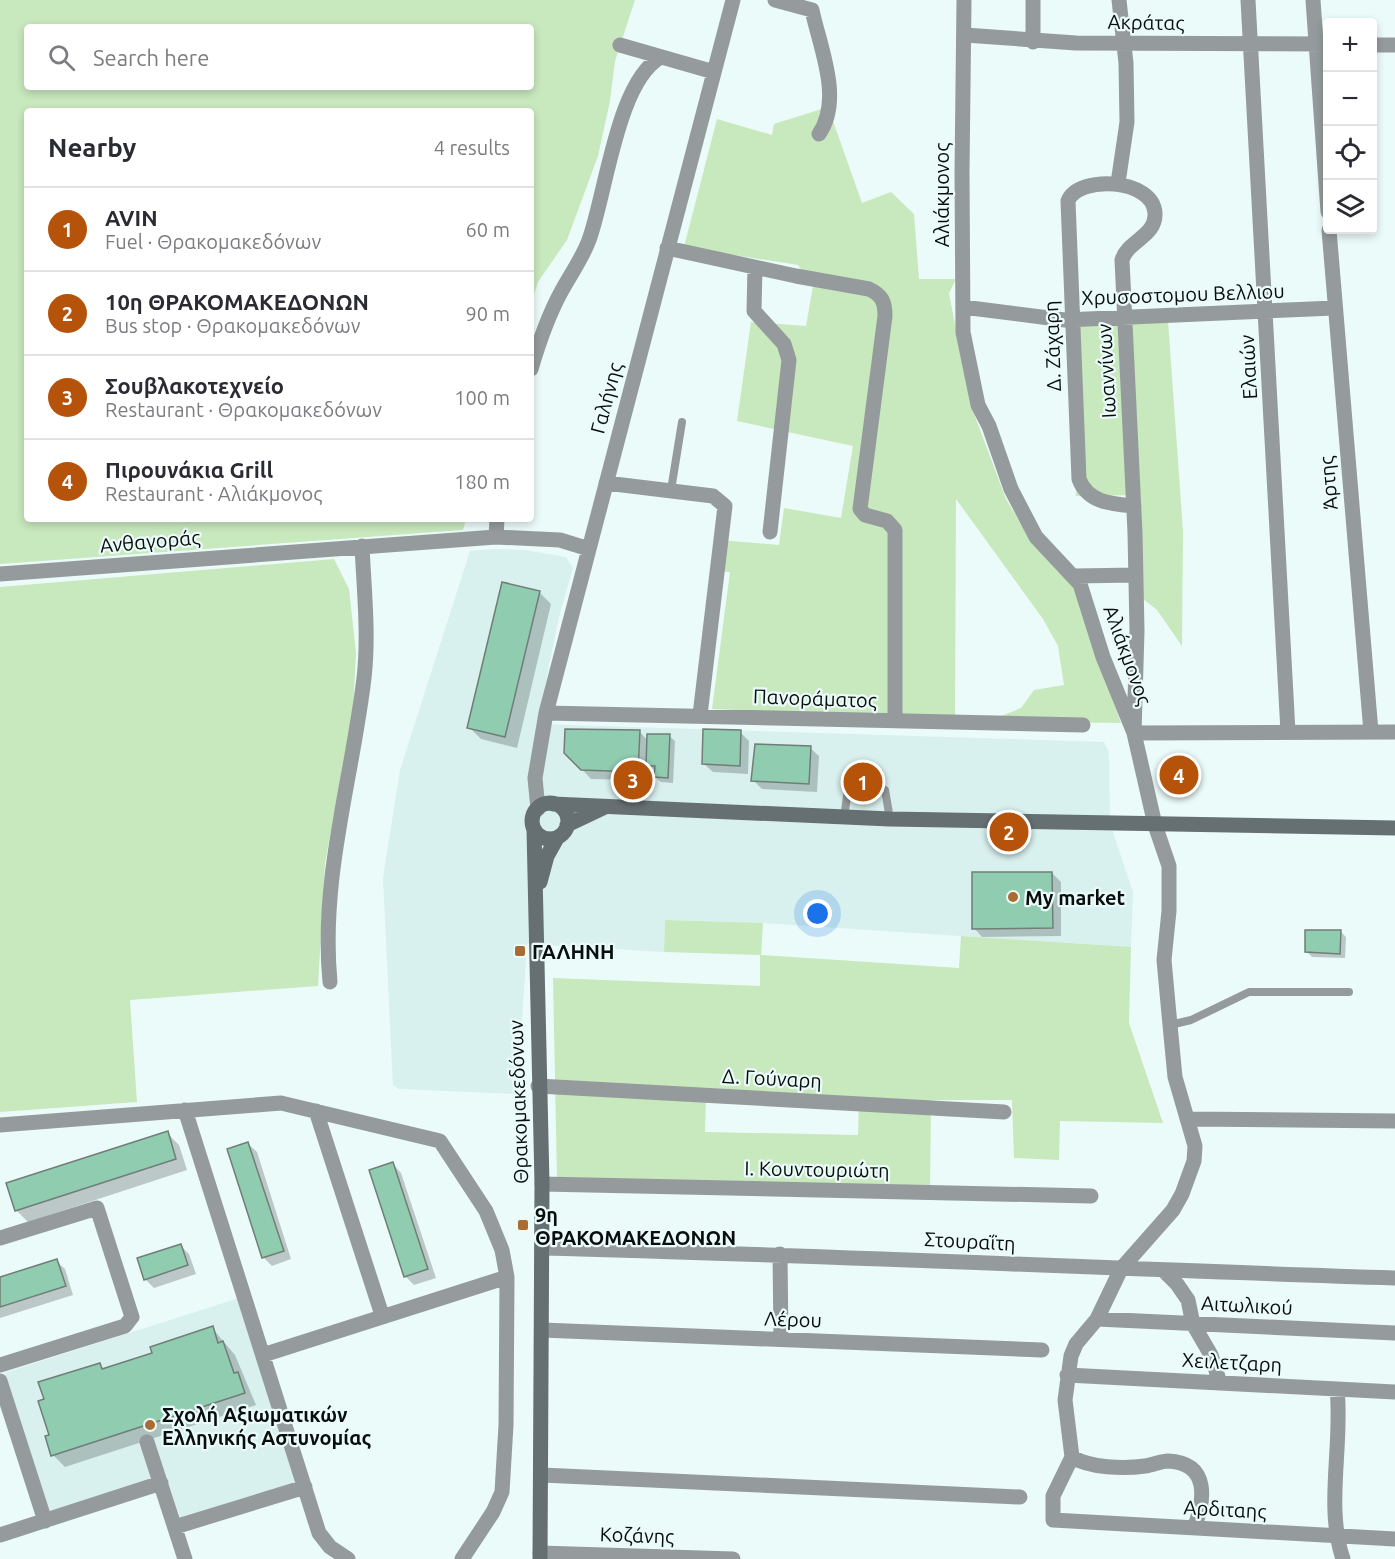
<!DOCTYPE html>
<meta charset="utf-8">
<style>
:root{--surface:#fff;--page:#f2f2f3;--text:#2b2b33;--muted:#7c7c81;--line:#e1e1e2;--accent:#b45309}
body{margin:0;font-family:Ubuntu,sans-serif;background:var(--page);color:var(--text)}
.controls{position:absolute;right:18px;top:18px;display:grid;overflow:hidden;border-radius:6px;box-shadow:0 3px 9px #0003}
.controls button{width:54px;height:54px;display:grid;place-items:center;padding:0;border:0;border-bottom:2px solid var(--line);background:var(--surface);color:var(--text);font:30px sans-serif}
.you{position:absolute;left:818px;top:914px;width:21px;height:21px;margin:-15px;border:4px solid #fff;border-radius:50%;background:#1a73e8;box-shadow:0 0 0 9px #1a73e833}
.badge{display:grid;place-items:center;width:39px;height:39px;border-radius:50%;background:var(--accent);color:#fff;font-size:20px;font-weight:700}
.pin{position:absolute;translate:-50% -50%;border:3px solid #fff;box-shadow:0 2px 6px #0006}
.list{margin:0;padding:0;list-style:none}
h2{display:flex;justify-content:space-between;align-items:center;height:78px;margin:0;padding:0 24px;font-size:26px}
h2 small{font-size:20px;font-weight:400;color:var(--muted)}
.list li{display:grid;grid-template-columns:39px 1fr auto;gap:18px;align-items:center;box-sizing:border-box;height:84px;padding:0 24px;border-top:2px solid var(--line)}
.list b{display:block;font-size:22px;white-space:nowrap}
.list p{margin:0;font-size:20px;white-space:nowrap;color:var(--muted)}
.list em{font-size:20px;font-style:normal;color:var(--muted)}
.icon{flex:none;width:33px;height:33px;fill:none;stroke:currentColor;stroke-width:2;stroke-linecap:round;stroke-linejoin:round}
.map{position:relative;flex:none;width:1395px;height:1559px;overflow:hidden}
.search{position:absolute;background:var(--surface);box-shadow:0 3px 9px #0003;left:24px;top:24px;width:510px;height:66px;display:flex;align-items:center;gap:15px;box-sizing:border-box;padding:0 21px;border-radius:6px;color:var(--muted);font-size:22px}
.panel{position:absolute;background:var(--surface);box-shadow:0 3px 9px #0003;left:24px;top:108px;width:510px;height:414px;border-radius:6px}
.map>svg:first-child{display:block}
.built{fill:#d8f0ee}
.green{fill:#c8e8be;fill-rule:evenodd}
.shadow{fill:#0003}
.building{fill:#8fccb0;stroke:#717e77;stroke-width:1.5}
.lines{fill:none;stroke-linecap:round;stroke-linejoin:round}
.service{stroke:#959b9c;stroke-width:8}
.minor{stroke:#959b9c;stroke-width:15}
.secondary{stroke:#666f72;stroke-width:15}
.poi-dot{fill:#ab6c33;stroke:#ebfbf9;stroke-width:2}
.labels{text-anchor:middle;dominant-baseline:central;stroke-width:4.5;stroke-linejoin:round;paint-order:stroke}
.street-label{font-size:20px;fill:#080e0d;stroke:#ebfbf9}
.poi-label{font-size:20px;font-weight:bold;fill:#080e0d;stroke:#ebfbf9;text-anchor:start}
</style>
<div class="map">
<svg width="1395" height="1559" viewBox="0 0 1395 1559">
<rect width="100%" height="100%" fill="#ebfbf9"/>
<!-- built -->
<path class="built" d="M494,549L525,550L566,557L573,568L559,617L537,724L1104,742L1109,752L1110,823L1133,892L1131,947L763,923L665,920L664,952L527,944L517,1094L399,1089L393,1085L383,878L400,770L470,551Z
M239,1298L298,1484L181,1521L167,1478L50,1515L4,1373Z"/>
<!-- green -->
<path class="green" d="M0,0H635L615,61L610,101L598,156L567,240L538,282L531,304V111H27V519H466L463,530L0,564ZM27,27H531V87H27Z
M828,107L862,203L891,192L914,214L919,279H956L949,293L970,403L1006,499L1026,532L1074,588L1121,723L989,721L1021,708L1034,690L1064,685L1058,646L1043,619L956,499L955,720L712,709L730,572L715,571L719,540L779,545L784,508L841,518L853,446L737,421L751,322L806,326L813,286L798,265L684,247L717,119L772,135L774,124Z
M1168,321L1183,531L1182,646L1157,610L1142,598L1141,495L1076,496L1070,325Z
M334,559L349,589L356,653L353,710L325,863L318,986L130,1000L137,1102L0,1112V587Z
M665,920L763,923L761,955L959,968L961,936L1131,947L1129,1023L1163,1123L1060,1121L1059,1160L1014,1158L1012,1100H931L930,1190L557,1180L553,978L760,986V955L664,952ZM706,1097L859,1100L858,1135L705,1132Z"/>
<!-- shadow -->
<path class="shadow" d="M539,592L551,604L517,748L481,739L469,727Z
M640,732L648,741L669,736L675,741L673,783L661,782L655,777L656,771L647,765L646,780L591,779L566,752Z
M740,732L749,741L748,774L713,772L704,764Z
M810,748L819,756L817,792L762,789L753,780Z
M875,776L877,778V794L854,791Z
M1052,873L1061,882V936L982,937L974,928Z
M1341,932L1346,937L1345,958L1312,957L1306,951Z
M167,1133L179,1145L187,1170L28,1222L16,1210Z
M248,1144L257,1152L291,1259L272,1266L263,1257Z
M393,1164L401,1173L436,1278L414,1285L405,1276Z
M180,1245L189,1254L196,1274L154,1288L145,1279Z
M56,1261L65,1269L73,1295L0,1318V1279Z
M212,1328L235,1355L256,1405L65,1467L53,1455L51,1436L99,1364L105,1370L154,1354Z"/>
<!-- building -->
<path class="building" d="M502,582L540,591L505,737L467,728Z
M565,729L640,730L638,772L581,770L564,753Z
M703,729L741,730L740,766L702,764Z
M647,734H670L668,778L654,777L655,766H646Z
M755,744L811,746L809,784L751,781Z
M853,774L876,775L875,792H853Z
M972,872H1052L1053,928L972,929Z
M1305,930H1341L1340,954L1305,952Z
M168,1131L176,1159L15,1211L6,1183Z
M248,1142L284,1251L262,1258L227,1149Z
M393,1162L428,1269L404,1277L369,1170Z
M181,1244L188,1265L144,1280L137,1258Z
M57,1259L66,1286L0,1307V1277Z
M213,1326L218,1343L223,1341L234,1373L238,1372L245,1393L51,1456L45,1436L49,1435L38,1401L44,1399L38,1382L100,1363L102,1369L152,1353L150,1347Z"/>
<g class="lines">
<!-- service -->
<path class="service" d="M671,490L682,422
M844,818L848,789L885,790L890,819
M1170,1025L1191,1020L1249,992H1349"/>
<!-- minor -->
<path class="minor" d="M775,0L812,10C820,48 843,99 819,134
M964,0L962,172L963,332L978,405L989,426L1011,489L1036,537L1080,584L1103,657L1134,733L1155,825L1169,866V911L1164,960L1170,1025L1175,1077L1195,1146L1194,1161L1182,1194L1173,1210L1121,1269L1097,1319L1076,1344L1071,1356L1065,1400L1072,1457L1053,1496V1520L1395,1539
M1248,0L1288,732
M1313,0L1328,212
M965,35L1076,43L1328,44
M1033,42V0
M620,45L714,72
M1372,45H1395
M1118,183L1127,122L1126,63L1119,0
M1329,230L1371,732
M667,248L796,276L869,289C882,295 885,302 885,316L860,509L865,515L887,521L895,530V721
M755,268L754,311L784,344L789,360L770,532
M963,307L1065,320L1334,308
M531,369C539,342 548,316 561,292C570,275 582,259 589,240C606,194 617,81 661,57
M606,483L713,496L725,506L700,715
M1134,506C1112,504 1088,503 1079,479L1068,201C1078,175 1153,178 1155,213C1156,237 1128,240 1122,260L1135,533L1137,631L1134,733L1395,732
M496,537L497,519
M0,574L496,537L560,540L589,549
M1075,576L1136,575
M546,713L1083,725
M538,809L535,778L546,713L733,0
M330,982C320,878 352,780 364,678C369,635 364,590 362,546
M538,1086L1004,1112
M185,1110L319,1533L330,1547L348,1559
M316,1111L382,1315
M1187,1119L1395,1121
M0,1125L281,1103L440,1141L486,1211L502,1250L507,1277L506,1425L502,1492L493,1512L462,1559
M542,1184L1091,1196
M0,1238L97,1208L132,1317L125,1326L0,1365
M542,1248C827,1255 1111,1269 1395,1278
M780,1254L781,1339
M1163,1270L1177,1284L1188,1300L1193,1324L1211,1355L1220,1383
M1097,1319L1395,1333
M542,1330L1042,1350
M263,1355L507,1277
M1067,1375L1395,1392
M0,1381L45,1521
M1337,1389C1343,1445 1325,1506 1343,1559
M147,1442L185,1559
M1072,1457C1090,1468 1124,1469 1145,1466C1153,1465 1161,1461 1168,1461C1210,1463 1205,1500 1194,1528
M542,1475L1020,1497
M175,1527L305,1487
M0,1535L161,1483
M540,1553L733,1559"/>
<!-- secondary -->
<path class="secondary" d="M532 821a18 18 0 1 1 36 0a18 18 0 1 1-36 0Z
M553,804L890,819L1395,828
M567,825L605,807
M534,829L542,1184L540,1559
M540,882L547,856L557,838"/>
</g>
<!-- markers -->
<g class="poi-dot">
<circle cx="1013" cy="897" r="6"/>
<rect x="514" y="945" width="12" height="12" rx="3"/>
<rect x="517" y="1219" width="12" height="12" rx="3"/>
<circle cx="150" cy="1425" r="6"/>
</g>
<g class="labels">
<!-- street labels -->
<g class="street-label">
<text transform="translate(1146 22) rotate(1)">Ακράτας</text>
<text transform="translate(941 195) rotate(-90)">Αλιάκμονος</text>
<text transform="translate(1183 294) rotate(-2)">Χρυσοστομου Βελλιου</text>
<text transform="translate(1052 346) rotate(-92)">Δ. Ζάχαρη</text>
<text transform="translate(1248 367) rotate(-93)">Ελαιών</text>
<text transform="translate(1106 371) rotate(-93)">Ιωαννίνων</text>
<text transform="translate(606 398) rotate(-75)">Γαλήνης</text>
<text transform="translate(1328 483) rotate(-95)">Άρτης</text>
<text transform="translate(150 541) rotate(-5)">Ανθαγοράς</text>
<text transform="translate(1128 655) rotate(70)">Αλιάκμονος</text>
<text transform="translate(815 698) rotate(2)">Πανοράματος</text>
<text transform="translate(772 1078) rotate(3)">Δ. Γούναρη</text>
<text transform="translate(518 1102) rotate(-92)">Θρακομακεδόνων</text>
<text transform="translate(817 1169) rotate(1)">Ι. Κουντουριώτη</text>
<text transform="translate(970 1241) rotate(3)">Στουραΐτη</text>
<text transform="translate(1247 1305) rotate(3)">Αιτωλικού</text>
<text transform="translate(793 1319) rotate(2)">Λέρου</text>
<text transform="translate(1232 1362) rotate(3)">Χειλετζαρη</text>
<text transform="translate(1225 1509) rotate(3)">Αρδιταης</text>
<text transform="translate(637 1535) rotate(2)">Κοζάνης</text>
</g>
<!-- poi labels -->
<g class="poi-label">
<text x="1025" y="897">My market</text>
<text x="532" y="951">ΓΑΛΗΝΗ</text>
<text x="535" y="1214">9η<tspan x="535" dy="23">ΘΡΑΚΟΜΑΚΕΔΟΝΩΝ</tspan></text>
<text x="162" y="1414">Σχολή Αξιωματικών<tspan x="162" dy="23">Ελληνικής Αστυνομίας</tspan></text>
</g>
</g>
</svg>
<div class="controls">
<button>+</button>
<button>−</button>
<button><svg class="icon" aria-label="locate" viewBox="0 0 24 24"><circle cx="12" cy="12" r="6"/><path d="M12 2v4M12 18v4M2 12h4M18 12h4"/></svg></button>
<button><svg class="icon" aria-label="layers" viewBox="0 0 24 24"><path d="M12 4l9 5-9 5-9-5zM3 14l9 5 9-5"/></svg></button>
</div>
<div class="you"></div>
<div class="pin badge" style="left:863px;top:782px">1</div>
<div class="pin badge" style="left:1009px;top:832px">2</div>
<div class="pin badge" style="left:633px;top:780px">3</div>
<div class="pin badge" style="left:1179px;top:775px">4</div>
<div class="search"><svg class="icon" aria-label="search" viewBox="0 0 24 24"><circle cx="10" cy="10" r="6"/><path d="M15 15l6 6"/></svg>Search here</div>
<section class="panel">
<h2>Nearby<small>4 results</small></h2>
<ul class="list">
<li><span class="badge">1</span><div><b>AVIN</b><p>Fuel · Θρακομακεδόνων</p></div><em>60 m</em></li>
<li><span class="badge">2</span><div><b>10η ΘΡΑΚΟΜΑΚΕΔΟΝΩΝ</b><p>Bus stop · Θρακομακεδόνων</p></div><em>90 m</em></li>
<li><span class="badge">3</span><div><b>Σουβλακοτεχνείο</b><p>Restaurant · Θρακομακεδόνων</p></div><em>100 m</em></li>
<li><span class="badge">4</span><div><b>Πιρουνάκια Grill</b><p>Restaurant · Αλιάκμονος</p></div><em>180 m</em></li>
</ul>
</section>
</div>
